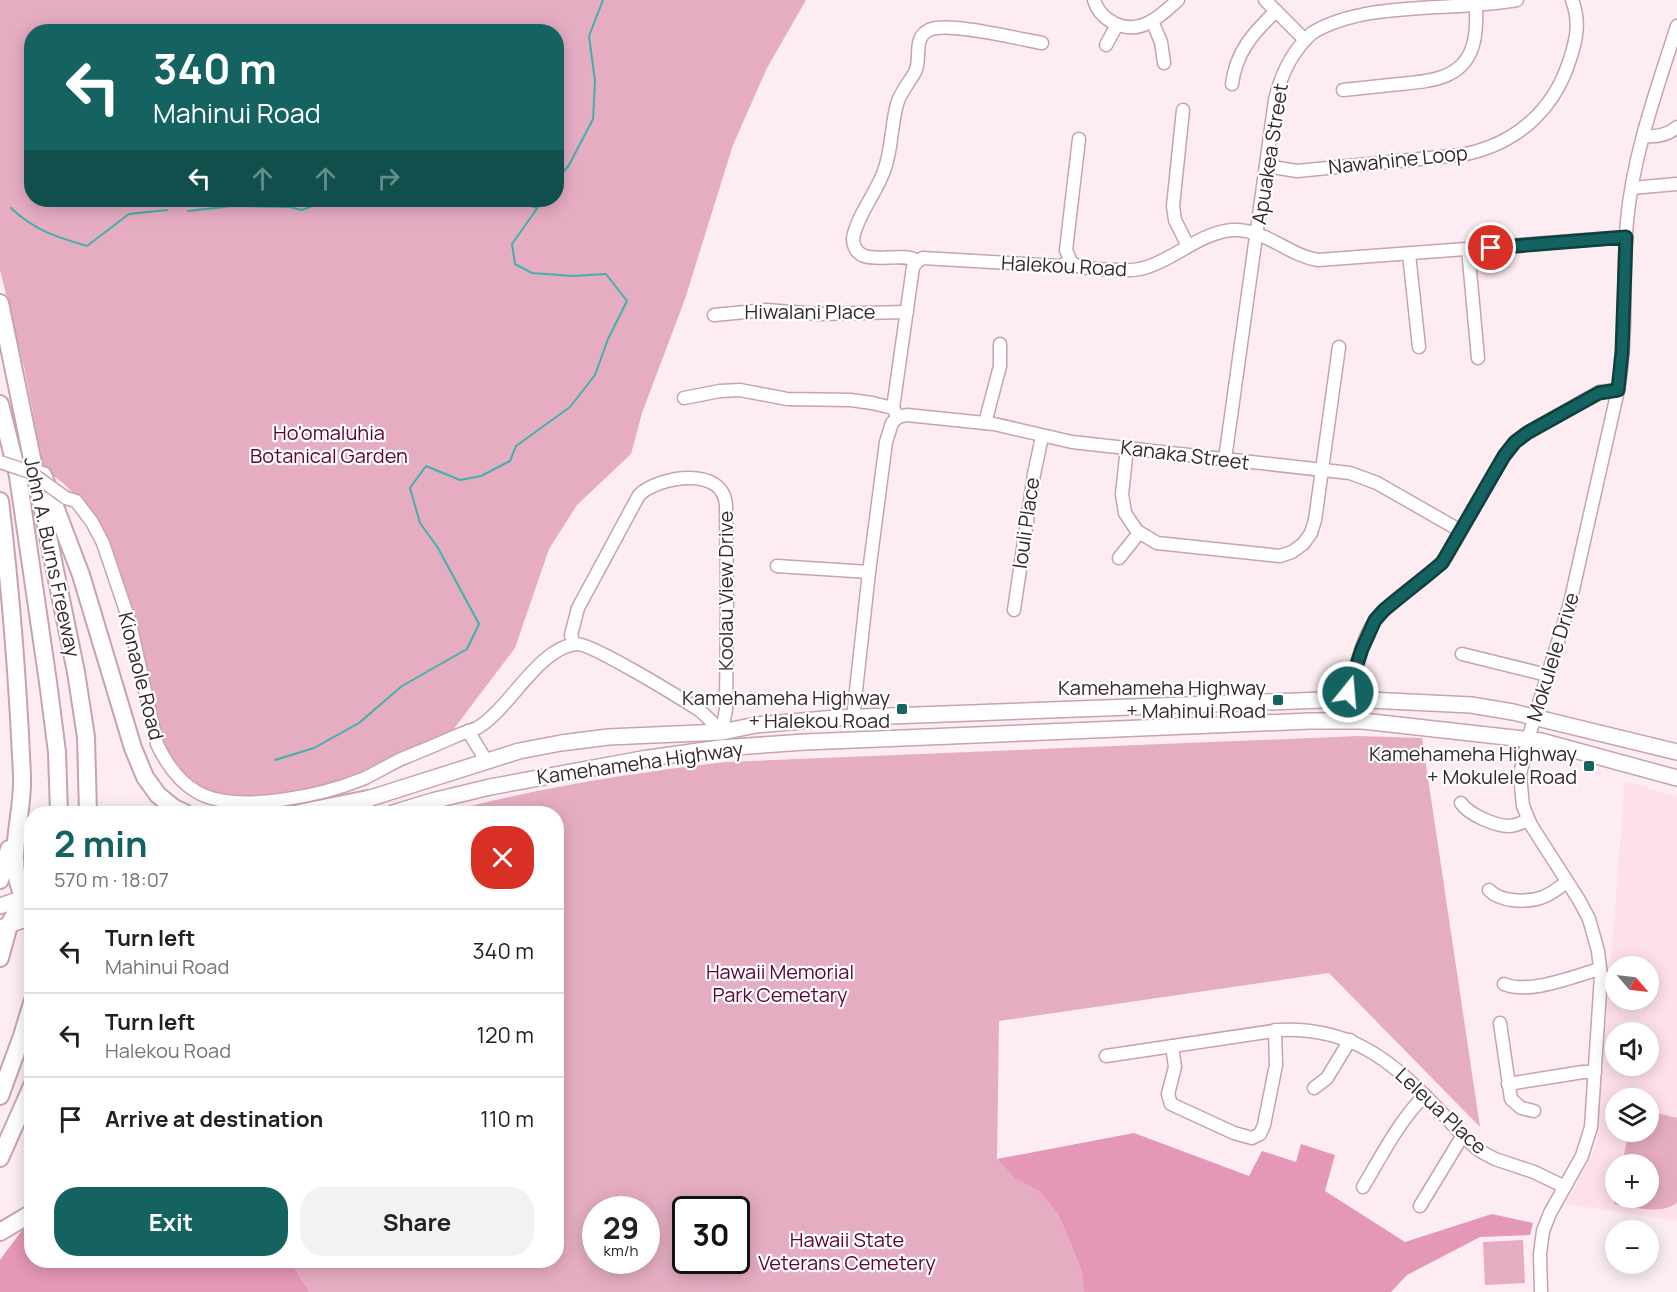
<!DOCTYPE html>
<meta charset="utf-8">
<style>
:root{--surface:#fff;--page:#f2f2f2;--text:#202124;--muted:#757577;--line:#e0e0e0;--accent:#146360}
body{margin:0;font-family:Manrope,sans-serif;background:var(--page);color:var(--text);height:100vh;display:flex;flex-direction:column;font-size:22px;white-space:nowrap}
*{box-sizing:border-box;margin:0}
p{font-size:20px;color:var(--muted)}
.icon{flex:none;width:33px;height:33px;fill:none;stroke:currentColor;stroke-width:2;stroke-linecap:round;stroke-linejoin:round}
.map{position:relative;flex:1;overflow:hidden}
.side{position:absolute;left:24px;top:806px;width:540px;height:462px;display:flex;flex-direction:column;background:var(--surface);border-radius:24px;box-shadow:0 3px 15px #0003}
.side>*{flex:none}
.guide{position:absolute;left:24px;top:24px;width:540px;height:183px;border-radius:24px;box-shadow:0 3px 15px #0003;background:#146360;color:#fff;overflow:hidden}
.needle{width:39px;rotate:118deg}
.tools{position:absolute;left:1605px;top:956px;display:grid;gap:12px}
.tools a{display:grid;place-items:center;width:54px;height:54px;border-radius:50%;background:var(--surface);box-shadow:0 3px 15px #0003;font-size:30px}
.speed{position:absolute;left:582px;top:1196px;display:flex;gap:12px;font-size:30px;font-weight:700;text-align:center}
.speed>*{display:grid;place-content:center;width:78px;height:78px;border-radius:50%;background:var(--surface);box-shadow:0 3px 15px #0003;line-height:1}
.speed small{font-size:15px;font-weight:400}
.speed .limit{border:3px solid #111;border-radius:9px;background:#fff;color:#111}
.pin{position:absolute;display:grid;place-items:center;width:51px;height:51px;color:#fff;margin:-26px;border:3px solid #fff;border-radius:50%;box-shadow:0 2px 6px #0007}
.me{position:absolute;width:66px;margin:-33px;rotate:17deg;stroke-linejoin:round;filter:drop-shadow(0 0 4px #0008)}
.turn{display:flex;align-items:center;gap:21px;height:126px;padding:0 30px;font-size:27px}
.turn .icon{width:78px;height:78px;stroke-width:2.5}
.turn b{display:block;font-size:42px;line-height:51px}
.lanes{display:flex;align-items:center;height:57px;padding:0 30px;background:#0003;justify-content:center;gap:30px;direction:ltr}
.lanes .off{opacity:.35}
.round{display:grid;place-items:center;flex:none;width:63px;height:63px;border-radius:24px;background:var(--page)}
.summary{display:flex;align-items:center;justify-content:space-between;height:102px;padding:0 30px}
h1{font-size:36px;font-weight:700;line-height:45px;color:var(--accent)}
.primary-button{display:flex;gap:12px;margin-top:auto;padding:12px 30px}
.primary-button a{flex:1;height:69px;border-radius:24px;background:var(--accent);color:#fff;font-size:24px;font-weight:700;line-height:69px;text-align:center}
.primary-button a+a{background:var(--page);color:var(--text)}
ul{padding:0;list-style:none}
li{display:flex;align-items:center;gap:18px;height:84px;padding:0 30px;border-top:2px solid var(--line)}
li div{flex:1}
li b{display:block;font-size:22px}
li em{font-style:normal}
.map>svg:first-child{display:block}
.built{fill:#fee0eb;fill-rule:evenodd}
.green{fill:#e5acc2;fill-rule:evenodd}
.forest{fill:#e497b6}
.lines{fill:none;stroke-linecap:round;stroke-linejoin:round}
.stream{stroke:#41b1ad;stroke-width:2}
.minor-casing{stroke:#c8a2b0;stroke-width:15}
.major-casing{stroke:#c8a2b0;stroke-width:18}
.highway-casing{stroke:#c8a2b0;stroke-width:20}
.minor{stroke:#fff;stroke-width:12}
.major{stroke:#fff;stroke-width:15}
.highway{stroke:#fff;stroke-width:16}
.minor-bridge-casing{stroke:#c8a2b0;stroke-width:15;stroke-linecap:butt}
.minor-bridge{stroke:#fff;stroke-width:12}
.route-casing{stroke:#0d403e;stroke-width:15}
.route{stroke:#146360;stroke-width:10}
.poi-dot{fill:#146360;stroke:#fff;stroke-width:2}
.labels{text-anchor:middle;stroke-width:4.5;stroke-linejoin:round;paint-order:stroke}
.street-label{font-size:20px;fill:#36272d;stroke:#fff}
.park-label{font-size:20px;fill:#5c0035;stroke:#fff}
.poi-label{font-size:20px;fill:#36272d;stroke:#fff;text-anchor:end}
</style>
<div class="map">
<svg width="1677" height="1292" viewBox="0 0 1677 1292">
<rect width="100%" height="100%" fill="#fdedf3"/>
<path class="built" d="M 1625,781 L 1677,797 L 1677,1221 L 1566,1204 L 1596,1148 ZM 1616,966 L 1648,966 L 1648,999 L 1616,999 ZM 1616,1032 L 1648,1032 L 1648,1065 L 1616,1065 ZM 1616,1098 L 1648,1098 L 1648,1131 L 1616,1131 ZM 1616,1164 L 1648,1164 L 1648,1197 L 1616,1197 Z"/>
<g class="green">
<path d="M 0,0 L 806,0 L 767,68 L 733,145 L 685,299 L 642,413 L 631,454 L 577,505 L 549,549 L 515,648 L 453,730 L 362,772 L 313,788 L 264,797 L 227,798 L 200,789 L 179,772 L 162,743 L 138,635 L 81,501 L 63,483 L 44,469 L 24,367 L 0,270 ZM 32,32 L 556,32 L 556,200 L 32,200 Z"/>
<path d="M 1359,736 L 1422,738 L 1480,1127 L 1329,973 L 999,1021 L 997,1159 L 1014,1178 L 1039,1191 L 1058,1214 L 1081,1269 L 1084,1292 L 310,1292 L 289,1260 L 556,1260 L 556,813 L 444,813 C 536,788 631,773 726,762 ZM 596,1209 L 646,1209 L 646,1260 L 596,1260 ZM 686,1209 L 736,1209 L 736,1260 L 686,1260 Z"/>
<path d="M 1649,1111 L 1677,1118 L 1677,1203 C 1660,1215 1633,1207 1614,1204 L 1616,1197 L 1648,1197 L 1648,1164 L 1622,1164 L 1629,1131 L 1648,1131 Z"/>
<polygon points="1523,1240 1525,1283 1485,1285 1483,1242"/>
</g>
<g class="forest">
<polygon points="1134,1133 1249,1176 1262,1151 1296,1162 1301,1144 1335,1155 1325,1191 1405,1242 1492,1214 1533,1223 1530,1235 1480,1237 1407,1275 1391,1292 1084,1292 1081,1269 1058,1214 1039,1191 1014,1178 997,1159"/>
<polygon points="31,1218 32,1260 289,1260 310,1292 0,1292 0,1260"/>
</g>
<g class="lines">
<g class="stream">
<polyline points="556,181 569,165 593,119 595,81 589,36 603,0"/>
<polyline points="519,200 536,208"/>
<path d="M 11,208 C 34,230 56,237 87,246 L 129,214 L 167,210"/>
<polyline points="188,211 233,206 289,207 302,210 328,200"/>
<polyline points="275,760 314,748 359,723 402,686 467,649 479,624 438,548 420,523 410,488 426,466 460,480 481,476 510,461 516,446 570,407 595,375 608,339 627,301 606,274 573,276 532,273 515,264 512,244 543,200"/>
</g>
<g class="minor-casing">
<g id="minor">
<path d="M 1094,0 C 1101,22 1127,34 1148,23 C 1159,18 1169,8 1178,0"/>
<polyline points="1265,0 1305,40"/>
<polyline points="1152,21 1161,42 1164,63"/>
<polyline points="1106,45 1117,25"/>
<path d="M 1232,84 C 1236,52 1253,33 1276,11"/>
<path d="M 1343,90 C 1362,88 1381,86 1400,84 C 1431,81 1466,79 1474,41 C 1477,29 1476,16 1476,4"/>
<polyline points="1183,110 1173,206 1175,220 1188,246"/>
<path d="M 1644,136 C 1655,137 1668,135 1677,127"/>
<path d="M 1266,166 L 1297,171 L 1461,155 C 1515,145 1554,111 1570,59 C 1577,38 1580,21 1572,0"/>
<polyline points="1632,188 1677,184"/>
<polyline points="1468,249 1478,358"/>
<polyline points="1409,254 1419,347"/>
<path d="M 918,261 C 897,249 854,272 853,238 C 857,216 876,193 884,171 C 892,150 891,126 897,104 C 901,91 909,83 915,72 C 922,59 912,38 929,30 C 947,21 1019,39 1042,43"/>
<polyline points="1071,262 1066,250 1079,139"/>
<polyline points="714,315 766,310 819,314 907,312"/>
<polyline points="684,398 720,391 740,390 787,399 851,400 872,403 893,408"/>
<path d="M 898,417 L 893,408 L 913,267 L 918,261 L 923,258 L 1059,266 L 1071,262 C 1079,269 1090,268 1101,269 C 1117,270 1133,272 1147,267 C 1176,258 1200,233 1232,230 C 1265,228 1287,255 1318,260 L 1626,237"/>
<polyline points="898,417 907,415 994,424 1072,442 1350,473 1377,483 1461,531"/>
<polyline points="985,423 1000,366 1000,344"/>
<polyline points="1127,448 1122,494 1125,513 1137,531 1157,543 1280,556 1292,552 1303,544 1311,533 1315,520 1339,347"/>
<path d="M 1225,459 L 1275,100 C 1281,74 1292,51 1312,33 C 1367,0 1450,12 1517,0"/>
<path d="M 66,498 L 76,501 L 92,522 L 103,543 L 130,623 L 157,744 C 166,763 178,781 197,792 C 237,815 324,795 365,778 C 377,772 389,765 401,759 C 419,752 438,744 456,736 C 462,733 470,731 477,728 C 509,710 538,648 576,644 C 590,642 682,699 699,710 C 707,716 714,725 722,732"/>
<polyline points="1119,558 1139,533"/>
<polyline points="777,566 869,572"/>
<polyline points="1014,610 1034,474 1042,437"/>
<path d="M 574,644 L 571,635 L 578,608 L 639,495 C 659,476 724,465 726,506 L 727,596 L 726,709 L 722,732"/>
<polyline points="1462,654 1547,675"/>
<path d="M 1348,699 C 1348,687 1354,675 1357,663 C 1362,647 1367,629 1379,616 C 1398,593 1428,580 1446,557 L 1504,456 L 1515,442 L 1527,433 L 1599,392 L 1618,390 C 1628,334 1622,277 1627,221 C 1633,154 1657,89 1677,26"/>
<polyline points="853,718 869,572 886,442 892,423 898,417"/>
<polyline points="468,731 487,762"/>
<path d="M 1461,803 C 1469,815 1496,826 1509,826 C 1516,826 1522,822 1528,820"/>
<path d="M 1489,890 C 1500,902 1527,903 1543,897 C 1552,894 1559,887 1567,882"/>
<path d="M 1504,984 C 1529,995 1574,976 1600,969"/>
<polyline points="1500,1023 1511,1099 1521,1108 1534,1111"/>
<polyline points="1172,1046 1175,1067 1168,1094 1171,1104 1234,1133 1252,1138 1260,1134 1264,1125 1276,1065 1275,1030"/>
<path d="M 1106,1056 L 1280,1030 C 1350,1027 1392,1060 1438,1109 C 1452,1123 1464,1139 1480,1151 L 1495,1159 L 1534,1172 L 1565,1187"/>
<polyline points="1508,1084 1583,1072 1595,1072"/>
<polyline points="1314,1088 1327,1078 1350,1040"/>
<path d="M 1363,1187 C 1382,1155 1399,1121 1425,1095"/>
<polyline points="1420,1206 1463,1135"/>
<polyline points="1541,1292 1540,1254 1543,1231 1550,1213 1582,1156 1591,1127 1601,976 1598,951 1589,919 1579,900 1531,825 1523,806 1520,775 1528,739 1570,603 1618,390"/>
</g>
</g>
<g class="major-casing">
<g id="major">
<polyline points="358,802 519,751 561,743 608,737 722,732 756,725 836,718 1348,699 1471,705 1513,712 1677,752"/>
<polyline points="393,813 432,801 490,787 642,759 720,748 805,742 1310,721 1363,721 1541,741 1677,778"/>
<polyline points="0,906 32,895"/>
<polyline points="3,927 32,917"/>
</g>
</g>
<g class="highway-casing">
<g id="highway">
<polyline points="0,303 76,672 86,737 88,813"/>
<polyline points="0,404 18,476 48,682 57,752 59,813"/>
<polyline points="43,475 81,575 133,748 145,777 158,795 174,808 185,813"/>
<path d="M 0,501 C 11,592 18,685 22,776 C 24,816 4,860 24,897 L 9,925 L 0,958"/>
<polyline points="299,813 368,799"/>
<polyline points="0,880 9,849"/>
<polyline points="0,1096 22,1036 32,1003"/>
<polyline points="0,1158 32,1086"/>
<polyline points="0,1232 32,1213"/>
</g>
</g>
<use href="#minor" class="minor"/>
<use href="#major" class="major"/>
<use href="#highway" class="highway"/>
<g class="minor-bridge-casing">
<polyline id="minor-bridge" points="0,462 30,472 66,498"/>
</g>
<use href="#minor-bridge" class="minor-bridge"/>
</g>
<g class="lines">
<g class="route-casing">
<polyline id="route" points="1348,692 1362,649 1375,620 1384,610 1442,563 1504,456 1515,442 1527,433 1599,393 1618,390 1622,352 1626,237 1491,248"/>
</g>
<use href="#route" class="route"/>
</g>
<g class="poi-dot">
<rect x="1272" y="694" width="12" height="12" rx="3"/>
<rect x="896" y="703" width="12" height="12" rx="3"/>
<rect x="1583" y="760" width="12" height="12" rx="3"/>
</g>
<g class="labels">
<g class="street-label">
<text transform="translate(1270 154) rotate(-81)" y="7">Apuakea Street</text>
<text transform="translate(1398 160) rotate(-6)" y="7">Nawahine Loop</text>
<text transform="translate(1064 266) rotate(3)" y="7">Halekou Road</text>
<text x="810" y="319">Hiwalani Place</text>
<text transform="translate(1185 455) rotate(7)" y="7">Kanaka Street</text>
<text transform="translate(1026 523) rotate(-82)" y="7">Iouli Place</text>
<text transform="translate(52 557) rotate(78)" y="7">John A. Burns Freeway</text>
<text transform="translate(726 591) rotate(-90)" y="7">Koolau View Drive</text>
<text transform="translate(1553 657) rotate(-73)" y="7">Mokulele Drive</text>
<text transform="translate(141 676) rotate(76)" y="7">Kionaole Road</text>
<text transform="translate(640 763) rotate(-8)" y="7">Kamehameha Highway</text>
<text transform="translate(1441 1111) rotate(43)" y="7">Leleua Place</text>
</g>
<g class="park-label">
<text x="329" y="440">Ho'omaluhia<tspan x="329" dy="23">Botanical Garden</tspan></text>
<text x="780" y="979">Hawaii Memorial<tspan x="780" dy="23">Park Cemetary</tspan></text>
<text x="847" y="1247">Hawaii State<tspan x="847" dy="23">Veterans Cemetery</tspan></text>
</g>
<g class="poi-label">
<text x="1266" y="695">Kamehameha Highway<tspan x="1266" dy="23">+ Mahinui Road</tspan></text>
<text x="890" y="705">Kamehameha Highway<tspan x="890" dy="23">+ Halekou Road</tspan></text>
<text x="1577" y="761">Kamehameha Highway<tspan x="1577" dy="23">+ Mokulele Road</tspan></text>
</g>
</g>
</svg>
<div class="tools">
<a><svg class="needle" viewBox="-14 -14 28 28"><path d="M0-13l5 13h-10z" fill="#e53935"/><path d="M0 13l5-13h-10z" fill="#757577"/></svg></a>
<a><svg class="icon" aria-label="sound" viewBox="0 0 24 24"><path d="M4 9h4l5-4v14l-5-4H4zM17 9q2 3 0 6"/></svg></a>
<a><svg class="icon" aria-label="layers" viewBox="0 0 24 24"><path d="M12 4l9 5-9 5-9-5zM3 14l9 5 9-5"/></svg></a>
<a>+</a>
<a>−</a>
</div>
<div class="speed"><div>29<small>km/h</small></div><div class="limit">30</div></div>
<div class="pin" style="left:1491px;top:248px;background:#d93025"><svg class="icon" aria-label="arrive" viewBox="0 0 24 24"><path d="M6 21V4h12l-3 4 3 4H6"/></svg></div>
<svg class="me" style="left:1348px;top:692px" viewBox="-20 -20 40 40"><circle r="17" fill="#146360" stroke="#fff" stroke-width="3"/><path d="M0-11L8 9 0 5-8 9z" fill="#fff"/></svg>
<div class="guide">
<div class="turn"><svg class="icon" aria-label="left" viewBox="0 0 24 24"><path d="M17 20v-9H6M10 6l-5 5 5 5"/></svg><div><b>340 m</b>Mahinui Road</div></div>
<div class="lanes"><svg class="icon" aria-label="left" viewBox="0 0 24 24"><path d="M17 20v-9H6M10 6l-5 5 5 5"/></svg><svg class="icon off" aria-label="ahead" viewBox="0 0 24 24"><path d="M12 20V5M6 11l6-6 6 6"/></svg><svg class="icon off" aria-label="ahead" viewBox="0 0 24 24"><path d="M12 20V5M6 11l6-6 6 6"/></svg><svg class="icon off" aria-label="right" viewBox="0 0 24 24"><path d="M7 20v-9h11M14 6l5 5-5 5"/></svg></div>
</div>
<section class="side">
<div class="summary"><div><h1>2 min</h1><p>570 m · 18:07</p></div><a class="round" style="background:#d93025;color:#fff"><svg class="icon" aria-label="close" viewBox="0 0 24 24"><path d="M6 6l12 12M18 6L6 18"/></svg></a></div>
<ul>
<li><svg class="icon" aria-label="left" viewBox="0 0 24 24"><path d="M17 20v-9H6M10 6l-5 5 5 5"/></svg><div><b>Turn left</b><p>Mahinui Road</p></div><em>340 m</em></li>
<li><svg class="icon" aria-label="left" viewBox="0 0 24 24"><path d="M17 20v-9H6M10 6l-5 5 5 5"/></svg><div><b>Turn left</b><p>Halekou Road</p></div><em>120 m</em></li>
<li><svg class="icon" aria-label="arrive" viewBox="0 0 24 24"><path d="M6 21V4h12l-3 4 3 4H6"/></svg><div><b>Arrive at destination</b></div><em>110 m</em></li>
</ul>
<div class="primary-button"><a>Exit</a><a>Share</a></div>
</section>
</div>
